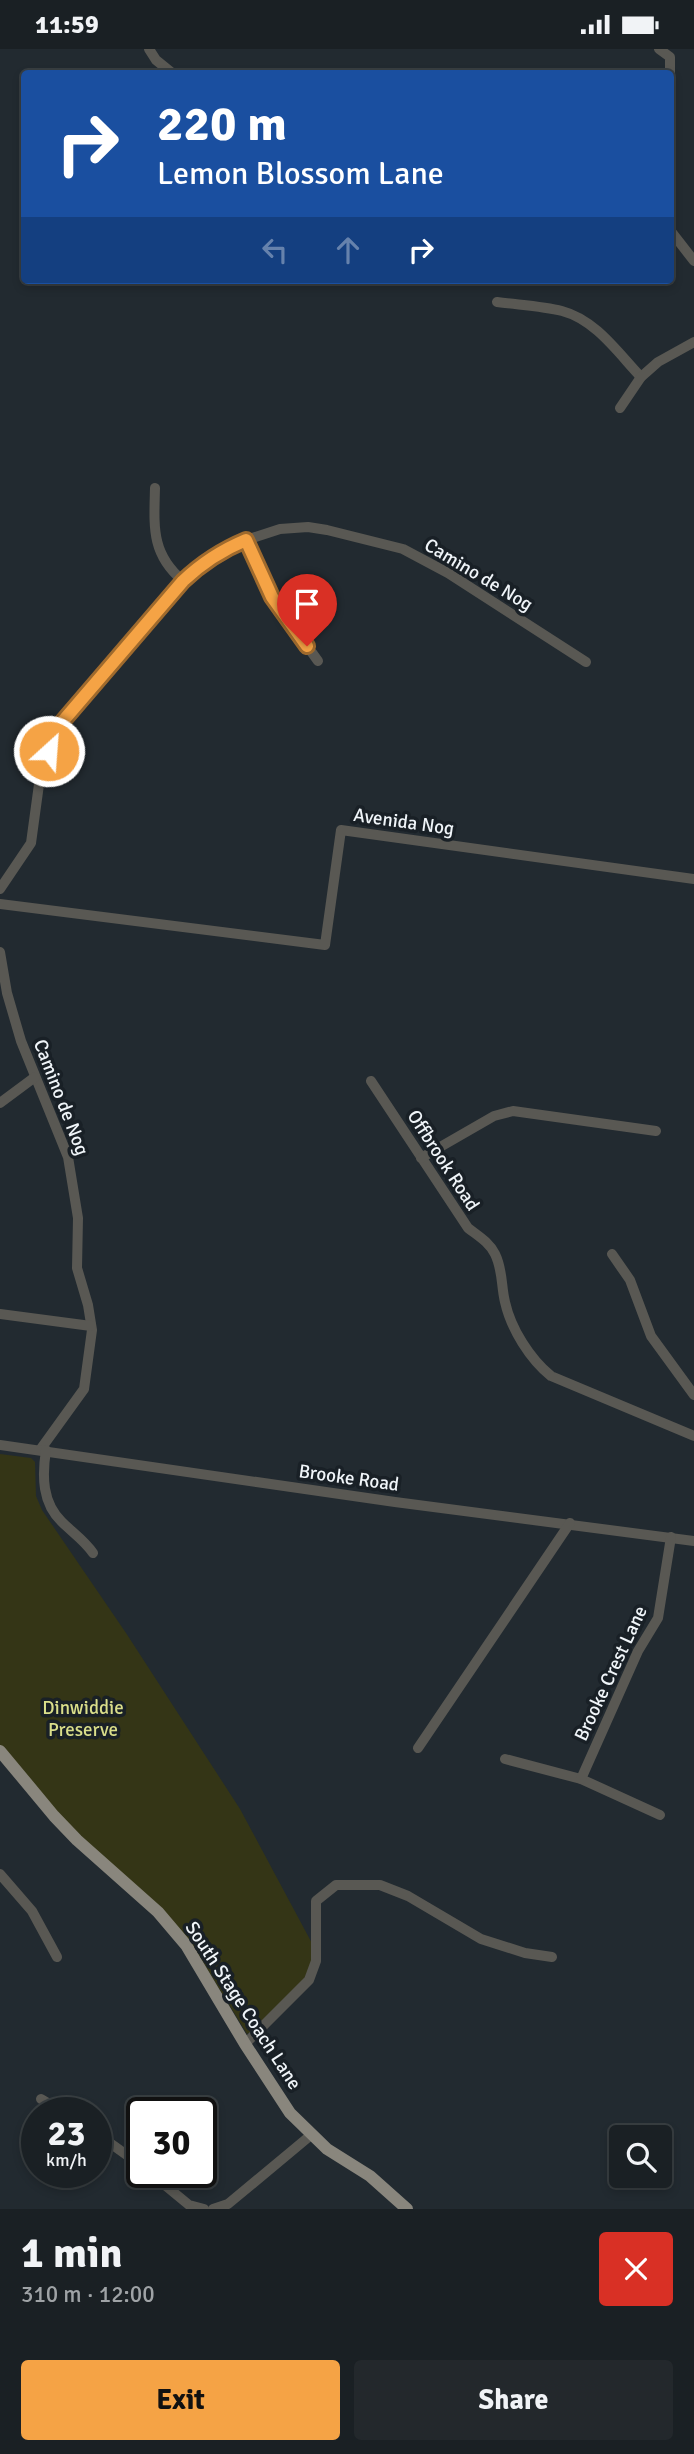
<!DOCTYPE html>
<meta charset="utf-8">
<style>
:root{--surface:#1a2024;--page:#23282c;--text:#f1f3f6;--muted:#9fa3a6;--line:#383e41;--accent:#f5a345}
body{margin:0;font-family:Signika,sans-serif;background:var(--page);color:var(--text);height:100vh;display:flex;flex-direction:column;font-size:26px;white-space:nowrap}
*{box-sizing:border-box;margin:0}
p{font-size:23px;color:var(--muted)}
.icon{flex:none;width:38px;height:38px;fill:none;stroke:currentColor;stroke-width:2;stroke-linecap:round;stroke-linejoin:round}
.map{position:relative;height:2160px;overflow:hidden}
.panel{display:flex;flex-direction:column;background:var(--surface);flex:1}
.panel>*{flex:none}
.guide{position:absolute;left:21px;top:21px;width:653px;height:214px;border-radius:7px;box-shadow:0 4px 10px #0003,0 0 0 2px var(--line);background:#1a4fa0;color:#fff;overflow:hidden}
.buttons{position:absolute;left:609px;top:2076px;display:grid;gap:14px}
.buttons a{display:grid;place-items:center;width:63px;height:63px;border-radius:7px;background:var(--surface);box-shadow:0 4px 10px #0003,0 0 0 2px var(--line);font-size:35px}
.speed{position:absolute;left:21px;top:2048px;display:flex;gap:14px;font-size:35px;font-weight:700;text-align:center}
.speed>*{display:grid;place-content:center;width:91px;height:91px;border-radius:50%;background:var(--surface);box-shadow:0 4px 10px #0003,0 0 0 2px var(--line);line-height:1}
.speed small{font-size:18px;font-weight:400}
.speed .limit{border:4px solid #111;border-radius:10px;background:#fff;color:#111}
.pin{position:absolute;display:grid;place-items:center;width:60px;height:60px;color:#fff;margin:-72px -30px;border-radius:50% 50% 50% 0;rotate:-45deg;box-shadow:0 0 7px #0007}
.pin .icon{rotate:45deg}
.me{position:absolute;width:77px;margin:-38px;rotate:26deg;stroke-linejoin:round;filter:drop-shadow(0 0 5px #0008)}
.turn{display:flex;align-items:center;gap:24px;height:147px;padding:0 21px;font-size:32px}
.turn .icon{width:91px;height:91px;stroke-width:2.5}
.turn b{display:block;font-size:49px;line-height:60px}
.lanes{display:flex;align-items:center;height:66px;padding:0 21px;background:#0003;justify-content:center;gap:35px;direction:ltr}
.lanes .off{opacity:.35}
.round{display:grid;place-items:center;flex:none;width:74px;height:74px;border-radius:7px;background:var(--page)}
.overview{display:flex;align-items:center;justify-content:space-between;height:119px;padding:0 21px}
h1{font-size:42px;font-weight:700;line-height:52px}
.cta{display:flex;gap:14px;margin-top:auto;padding:14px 21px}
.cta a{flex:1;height:80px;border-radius:7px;background:var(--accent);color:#111;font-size:28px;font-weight:700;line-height:80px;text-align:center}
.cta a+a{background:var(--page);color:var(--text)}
.status{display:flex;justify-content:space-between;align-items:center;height:49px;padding:0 35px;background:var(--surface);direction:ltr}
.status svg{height:19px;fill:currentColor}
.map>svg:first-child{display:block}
.green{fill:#343516}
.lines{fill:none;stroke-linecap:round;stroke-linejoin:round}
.minor{stroke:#595853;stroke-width:10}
.major{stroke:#89867d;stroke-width:12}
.route-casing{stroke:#9f6a2d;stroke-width:18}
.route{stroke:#f5a345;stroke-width:12}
.labels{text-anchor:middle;stroke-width:7;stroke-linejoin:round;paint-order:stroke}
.street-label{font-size:19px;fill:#f0f5f9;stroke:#192026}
.park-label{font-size:19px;fill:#dade8a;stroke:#192026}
</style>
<div class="status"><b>11:59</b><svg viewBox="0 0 49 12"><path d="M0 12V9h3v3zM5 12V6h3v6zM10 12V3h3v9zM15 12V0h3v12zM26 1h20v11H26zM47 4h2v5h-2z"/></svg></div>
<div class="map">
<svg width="694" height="2160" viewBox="0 0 694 2160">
<rect width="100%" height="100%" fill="#222a30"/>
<polygon class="green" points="0,1405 31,1409 35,1413 36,1447 42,1461 126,1584 240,1760 314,1898 310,1922 276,1965 247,1985 193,1897 57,1763 0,1699"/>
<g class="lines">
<g class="minor">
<polyline points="149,0 156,11 172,24"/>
<polyline points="659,0 670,8 670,24"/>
<polyline points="670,181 694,212"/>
<path d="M 497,253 C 519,256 542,257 562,262 C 596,271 618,304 641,328"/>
<polyline points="620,359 641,328 658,313 694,293"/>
<path d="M 155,439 C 154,478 151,505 183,532"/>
<polyline points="246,491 272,548 318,612"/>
<polyline points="0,840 31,794 40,728 57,679 183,532 204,512 246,491 280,480 308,478 327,481 403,500 448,524 586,613"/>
<polyline points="0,855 325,896 341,781 694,830"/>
<polyline points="0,903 7,944 21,992 68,1108 78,1169 77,1219 88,1256 92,1281 84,1340 40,1401"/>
<path d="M 371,1032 L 468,1179 C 478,1187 489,1193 495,1205 C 503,1221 501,1237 505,1253 C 511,1280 530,1310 551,1327 L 694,1387"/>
<polyline points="0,1054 35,1028"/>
<polyline points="421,1109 494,1067 513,1062 656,1082"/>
<polyline points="612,1205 630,1231 651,1287 694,1346"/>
<polyline points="0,1265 91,1277"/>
<polyline points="0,1396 395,1453 694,1492"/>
<path d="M 46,1401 C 42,1427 42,1454 62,1473 C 72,1483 85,1492 93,1504"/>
<polyline points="418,1699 570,1474"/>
<polyline points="505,1710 581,1730 660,1766"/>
<polyline points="581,1730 638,1602 658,1569 671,1488"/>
<polyline points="0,1825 32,1862 57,1908"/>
<polyline points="245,1995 309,1931 316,1912 316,1852 336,1836 380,1836 408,1847 481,1890 525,1904 552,1908"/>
<polyline points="41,2050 63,2063"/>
<polyline points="96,2084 142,2117"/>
<polyline points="149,2123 189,2156 204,2160"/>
<polyline points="213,2160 228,2155 311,2086"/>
</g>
<polyline class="major" points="0,1702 54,1767 77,1791 158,1863 186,1896 245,1995 290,2064 327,2100 370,2127 407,2160"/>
</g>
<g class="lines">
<g class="route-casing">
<path id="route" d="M 49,702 L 57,679 L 183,532 C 203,513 222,501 246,491 L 272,548 L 307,597"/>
</g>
<use href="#route" class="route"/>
</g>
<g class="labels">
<g class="street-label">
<text transform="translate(479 525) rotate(31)" y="7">Camino de Nog</text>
<text transform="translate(404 772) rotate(8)" y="7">Avenida Nog</text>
<text transform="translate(62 1048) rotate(69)" y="7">Camino de Nog</text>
<text transform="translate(444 1111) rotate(57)" y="7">Offbrook Road</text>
<text transform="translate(349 1428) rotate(8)" y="7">Brooke Road</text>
<text transform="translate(610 1624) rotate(-65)" y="7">Brooke Crest Lane</text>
<text transform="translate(244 1956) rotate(57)" y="7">South Stage Coach Lane</text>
</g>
<g class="park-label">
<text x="83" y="1665">Dinwiddie<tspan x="83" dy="22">Preserve</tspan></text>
</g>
</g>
</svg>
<div class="buttons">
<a><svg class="icon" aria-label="search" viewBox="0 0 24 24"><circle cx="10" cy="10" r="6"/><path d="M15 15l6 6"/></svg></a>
</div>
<div class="speed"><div>23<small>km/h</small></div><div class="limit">30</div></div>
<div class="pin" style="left:307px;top:597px;background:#d93025"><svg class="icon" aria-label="arrive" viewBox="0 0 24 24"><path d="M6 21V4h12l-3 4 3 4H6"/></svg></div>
<svg class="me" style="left:49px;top:702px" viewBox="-20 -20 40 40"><circle r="17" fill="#f5a345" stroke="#fff" stroke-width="3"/><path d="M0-11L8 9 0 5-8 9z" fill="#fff"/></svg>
<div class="guide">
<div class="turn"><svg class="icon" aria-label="right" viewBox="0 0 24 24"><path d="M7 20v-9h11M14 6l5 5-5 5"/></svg><div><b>220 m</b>Lemon Blossom Lane</div></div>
<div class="lanes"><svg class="icon off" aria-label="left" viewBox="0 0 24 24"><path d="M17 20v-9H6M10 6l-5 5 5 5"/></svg><svg class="icon off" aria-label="ahead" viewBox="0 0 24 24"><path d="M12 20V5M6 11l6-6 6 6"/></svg><svg class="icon" aria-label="right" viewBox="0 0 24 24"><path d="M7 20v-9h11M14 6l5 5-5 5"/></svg></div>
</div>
</div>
<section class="panel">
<div class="overview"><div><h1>1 min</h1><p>310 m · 12:00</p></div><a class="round" style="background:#d93025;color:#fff"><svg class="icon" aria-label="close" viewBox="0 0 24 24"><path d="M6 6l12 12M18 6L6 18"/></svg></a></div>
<div class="cta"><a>Exit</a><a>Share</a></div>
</section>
